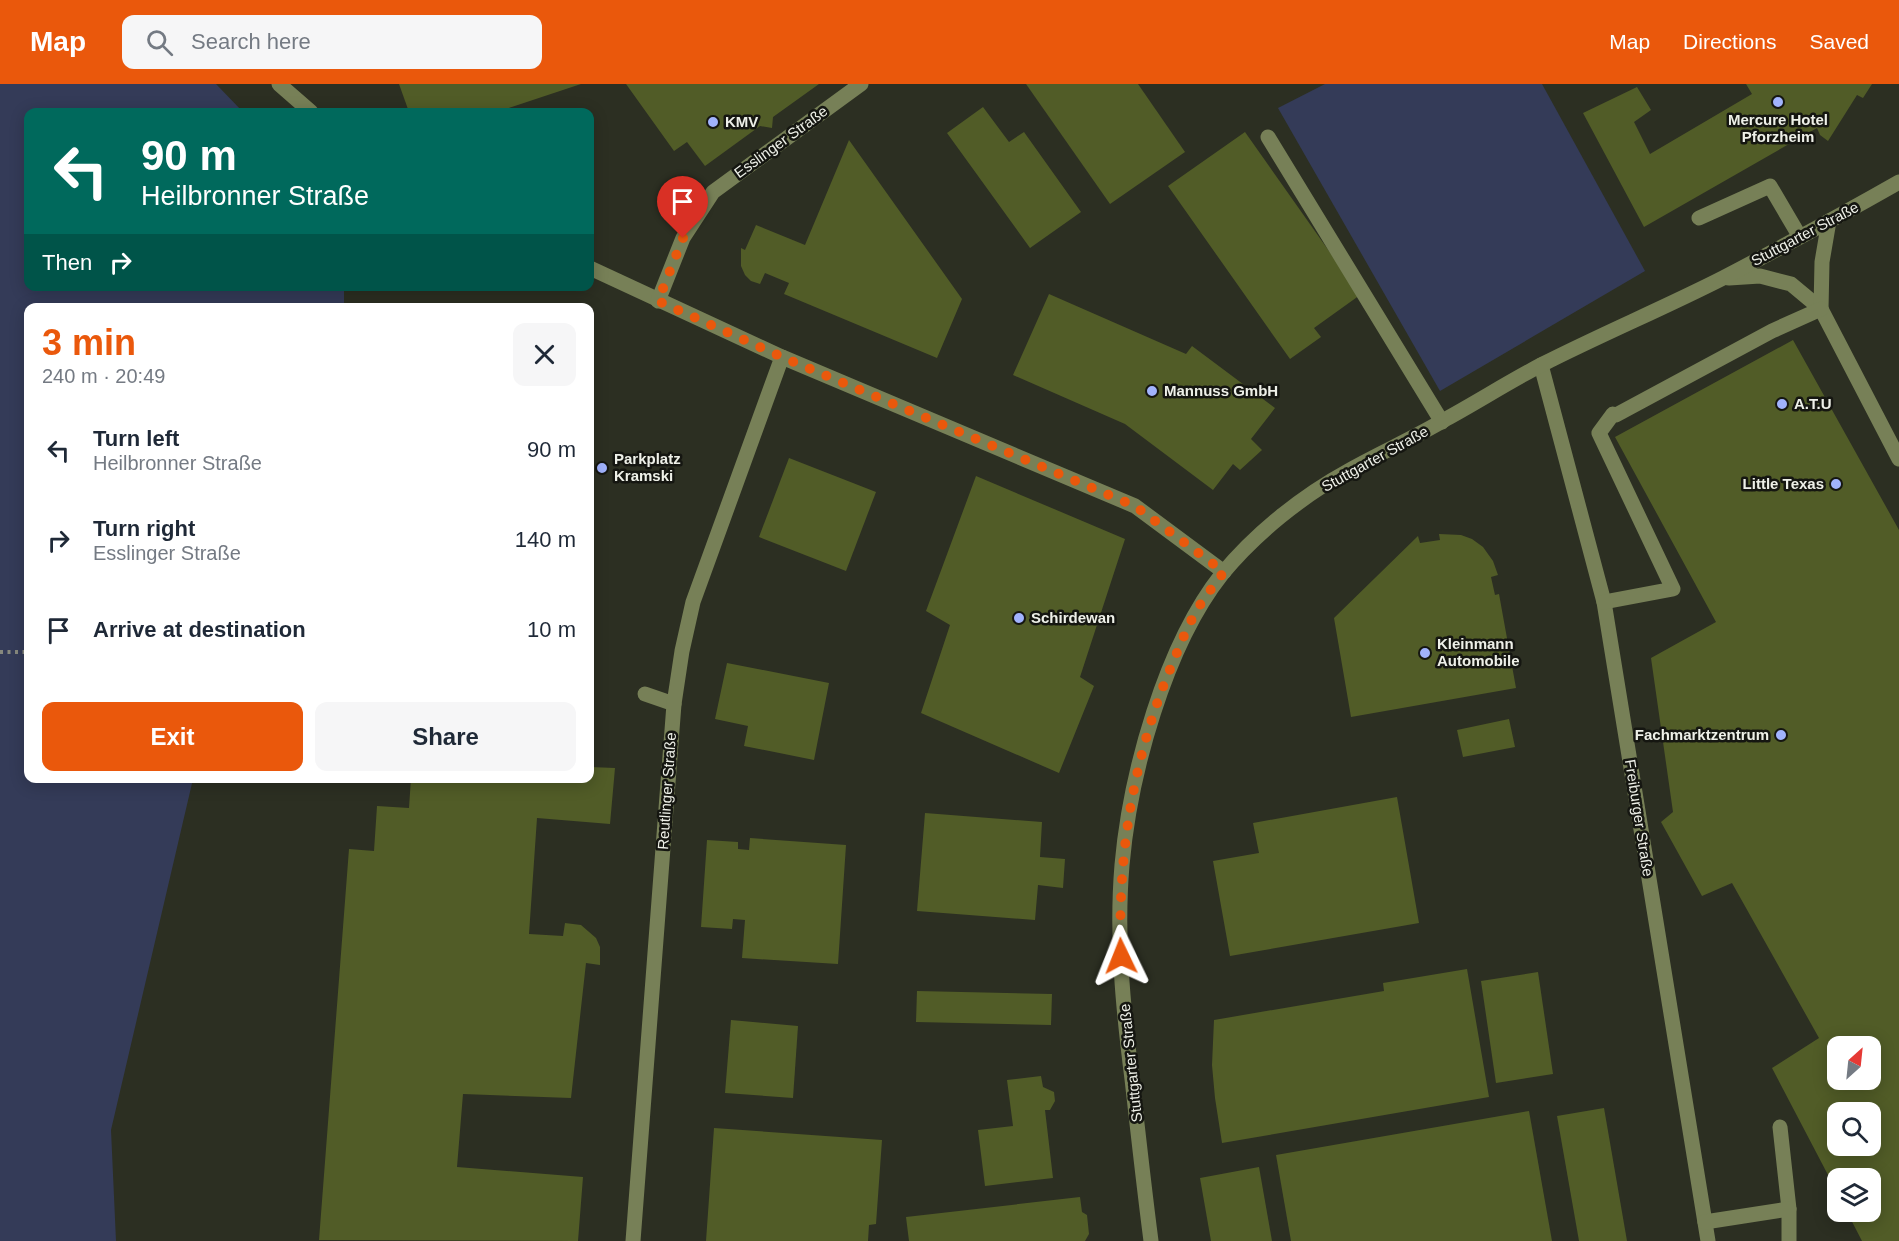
<!DOCTYPE html>
<meta charset="utf-8">
<style>
:root{--surface:#fff;--page:#f6f6f7;--text:#1f2937;--muted:#747a83;--accent:#ea580c}
body{margin:0;font-family:Arial,sans-serif;background:var(--page);color:var(--text);height:100vh;display:flex;flex-direction:column;font-size:22px;white-space:nowrap}
*{box-sizing:border-box;margin:0}
p{font-size:20px;color:var(--muted)}
.icon{flex:none;width:33px;height:33px;fill:none;stroke:currentColor;stroke-width:2;stroke-linecap:round;stroke-linejoin:round}
.map{position:relative;flex:1;overflow:hidden}
.panel{position:absolute;left:24px;top:219px;width:570px;height:480px;display:flex;flex-direction:column;background:var(--surface);border-radius:12px;box-shadow:0 3px 15px #0003}
.panel>*{flex:none}
.hud{position:absolute;left:24px;top:24px;width:570px;height:183px;border-radius:12px;box-shadow:0 3px 15px #0003;background:#00695c;color:#fff;overflow:hidden}
.needle{width:39px;rotate:27deg}
.buttons{position:absolute;left:1827px;top:952px;display:grid;gap:12px}
.buttons a{display:grid;place-items:center;width:54px;height:54px;border-radius:12px;background:var(--surface);box-shadow:0 3px 15px #0003;font-size:30px}
.pin{position:absolute;display:grid;place-items:center;width:51px;height:51px;color:#fff;margin:-62px -26px;border-radius:50% 50% 50% 0;rotate:-45deg;box-shadow:0 0 6px #0007}
.pin .icon{rotate:45deg}
.me{position:absolute;width:66px;margin:-33px;rotate:358deg;stroke-linejoin:round;filter:drop-shadow(0 0 4px #0008)}
.turn{display:flex;align-items:center;gap:21px;height:126px;padding:0 18px;font-size:27px}
.turn .icon{width:78px;height:78px;stroke-width:2.5}
.turn b{display:block;font-size:42px;line-height:51px}
.then{display:flex;align-items:center;height:57px;padding:0 18px;background:#0003;gap:12px;font-size:22px}
.round{display:grid;place-items:center;flex:none;width:63px;height:63px;border-radius:12px;background:var(--page)}
.overview{display:flex;align-items:center;justify-content:space-between;height:102px;padding:0 18px}
h1{font-size:36px;font-weight:800;line-height:45px;color:var(--accent)}
.cta{display:flex;gap:12px;margin-top:auto;padding:12px 18px}
.cta a{flex:1;height:69px;border-radius:12px;background:var(--accent);color:#fff;font-size:24px;font-weight:800;line-height:69px;text-align:center}
.cta a+a{background:var(--page);color:var(--text)}
ul{padding:0;list-style:none}
li{display:flex;align-items:center;gap:18px;height:90px;padding:0 18px}
li div{flex:1}
li b{display:block;font-size:22px}
li em{font-style:normal}
header{display:flex;align-items:center;gap:36px;box-sizing:border-box;height:84px;padding:0 30px;background:var(--accent);color:#fff}
header strong{font-size:28px}
nav{display:flex;gap:33px;margin-inline-start:auto;font-size:21px}
.search{width:420px;height:54px;background:var(--page);display:flex;align-items:center;gap:15px;box-sizing:border-box;padding:0 21px;border-radius:12px;color:var(--muted);font-size:22px}
.map>svg:first-child{display:block}
.green{fill:#343b58}
.building{fill:#515c27;fill-rule:evenodd}
.lines{fill:none;stroke-linecap:round;stroke-linejoin:round}
.path{stroke:#87897e;stroke-width:4;stroke-dasharray:3 4.5;stroke-linecap:butt}
.minor{stroke:#778057;stroke-width:15}
.route{stroke:#ea580c;stroke-width:10;stroke-dasharray:0 18}
.poi-dot{fill:#a1b3fd;stroke:#151611;stroke-width:2}
.labels{text-anchor:middle;stroke-width:5;stroke-linejoin:round;paint-order:stroke}
.poi-label{font-size:15px;font-weight:bold;fill:#eef0e8;stroke:#151611;text-anchor:start}
.street-label{font-size:15px;fill:#eef0e8;stroke:#151611}
</style>
<header>
<strong>Map</strong>
<div class="search"><svg class="icon" aria-label="search" viewBox="0 0 24 24"><circle cx="10" cy="10" r="6"/><path d="M15 15l6 6"/></svg>Search here</div>
<nav><a>Map</a><a>Directions</a><a>Saved</a></nav>
</header>
<div class="map">
<svg width="1899" height="1157" viewBox="0 0 1899 1157">
<rect width="100%" height="100%" fill="#2c2f22"/>
<g class="green">
<polygon points="0,0 216,0 243,28 28,28 28,202 344,203 344,223 28,224 28,694 193,695 111,1046 116,1157 0,1157"/>
<polygon points="1325,0 1542,0 1645,187 1440,307 1278,24"/>
</g>
<g class="building">
<polygon points="399,0 581,0 497,28 409,28"/>
<polygon points="626,0 819,0 773,33 772,44 760,42 705,82 687,58 674,67"/>
<polygon points="1026,0 1138,0 1185,68 1110,120"/>
<polygon points="1746,0 1872,0 1863,14 1857,11 1828,57 1820,51 1817,44 1644,143 1583,29 1637,3 1651,26 1634,38 1650,70 1752,10"/>
<polygon points="983,23 1009,58 1024,48 1081,128 1030,164 947,49"/>
<polygon points="1245,48 1360,211 1314,244 1321,253 1290,275 1168,102"/>
<polygon points="849,56 962,215 937,274 784,210 789,199 765,189 760,200 751,197 745,191 741,182 741,164 745,166 756,141 805,161"/>
<polygon points="1049,210 1186,270 1192,262 1275,324 1251,355 1262,366 1240,386 1233,380 1213,406 1125,340 1013,291"/>
<path d="M 1793,256 L 1899,446 L 1899,1157 L 1862,1157 L 1847,1128 L 1870,1128 L 1870,1095 L 1838,1095 L 1838,1110 L 1772,984 L 1819,954 L 1732,799 L 1702,812 L 1661,738 L 1673,728 L 1651,574 L 1716,538 L 1615,353 ZM 1838,963 L 1870,963 L 1870,996 L 1838,996 ZM 1838,1029 L 1870,1029 L 1870,1062 L 1838,1062 Z"/>
<polygon points="789,374 876,408 846,487 759,453"/>
<polygon points="976,392 1125,455 1080,593 1094,602 1059,689 921,629 950,541 926,527"/>
<polygon points="1439,450 1461,451 1472,455 1483,463 1493,477 1498,491 1491,493 1495,511 1499,510 1516,604 1351,633 1334,534 1418,452 1420,459 1440,456"/>
<polygon points="727,579 829,599 814,676 744,662 748,642 715,635"/>
<polygon points="1509,635 1515,663 1463,673 1457,646"/>
<polygon points="590,683 615,684 610,740 537,734 529,850 563,852 565,839 581,841 596,854 600,863 600,881 586,879 571,1014 463,1010 457,1083 583,1093 578,1157 319,1156 349,765 374,767 377,722 409,724 411,694 590,694"/>
<polygon points="1397,713 1419,839 1230,872 1213,777 1259,769 1253,739"/>
<polygon points="925,729 1042,738 1040,773 1065,775 1063,804 1038,801 1035,836 917,827"/>
<polygon points="750,754 846,761 838,880 742,874 745,836 733,835 732,845 701,843 707,756 738,758 738,765 749,766"/>
<polygon points="1467,885 1489,1013 1222,1059 1215,1014 1212,981 1214,936 1384,907 1383,899"/>
<polygon points="1538,888 1553,990 1496,999 1481,897"/>
<polygon points="917,907 1052,910 1051,941 916,938"/>
<polygon points="731,936 798,942 793,1014 725,1009"/>
<polygon points="1041,992 1043,1003 1054,1008 1055,1017 1050,1026 1045,1026 1053,1094 985,1102 978,1046 1013,1042 1007,996"/>
<polygon points="1604,1024 1627,1157 1579,1157 1557,1032"/>
<polygon points="1529,1027 1552,1157 1291,1157 1276,1071"/>
<polygon points="714,1044 882,1056 876,1140 869,1141 868,1157 706,1157"/>
<polygon points="1259,1083 1272,1157 1211,1157 1200,1094"/>
<polygon points="1080,1113 1082,1128 1087,1131 1089,1150 1085,1157 909,1157 906,1133"/>
</g>
<g class="lines">
<polyline class="path" points="0,568 28,568"/>
<g class="minor">
<polyline points="279,0 311,28"/>
<polyline points="1268,53 1442,338"/>
<polyline points="1699,134 1770,102 1800,153"/>
<polyline points="590,184 782,273 1135,422 1224,488"/>
<polyline points="1729,194 1760,192 1791,200 1821,225 1899,375"/>
<polyline points="658,217 683,154 713,108 861,0"/>
<polyline points="1821,225 1822,178 1829,137"/>
<polyline points="1541,281 1604,518 1708,1157"/>
<polyline points="1604,518 1673,505 1599,349 1613,330 1616,331 1772,247 1821,225"/>
<polyline points="645,610 674,620"/>
<polyline points="1780,1043 1789,1125"/>
<polyline points="1705,1138 1789,1125 1789,1157"/>
<polyline points="633,1157 674,620 682,567 693,518 782,273"/>
<path d="M 1151,1157 C 1144,1103 1138,1049 1132,995 C 1123,924 1116,852 1122,781 C 1130,690 1165,562 1222,490 C 1256,449 1302,412 1348,387 C 1380,369 1414,354 1446,335 C 1479,317 1510,297 1543,280 C 1602,250 1664,224 1723,194 C 1782,163 1841,131 1899,98"/>
</g>
</g>
<g class="lines">
<path class="route" d="M 683,154 L 658,217 L 782,273 L 1135,422 L 1224,488 C 1216,498 1209,508 1202,518 C 1190,536 1182,556 1174,576 C 1134,668 1117,771 1121,872"/>
</g>
<g class="poi-dot">
<circle cx="1778" cy="18" r="6"/>
<circle cx="713" cy="38" r="6"/>
<circle cx="1152" cy="307" r="6"/>
<circle cx="1782" cy="320" r="6"/>
<circle cx="602" cy="384" r="6"/>
<circle cx="1836" cy="400" r="6"/>
<circle cx="1019" cy="534" r="6"/>
<circle cx="1425" cy="569" r="6"/>
<circle cx="1781" cy="651" r="6"/>
</g>
<g class="labels">
<g class="poi-label">
<text x="1778" y="41" text-anchor="middle">Mercure Hotel<tspan x="1778" dy="17">Pforzheim</tspan></text>
<text x="725" y="43">KMV</text>
<text x="1164" y="312">Mannuss GmbH</text>
<text x="1794" y="325">A.T.U</text>
<text x="614" y="380">Parkplatz<tspan x="614" dy="17">Kramski</tspan></text>
<text x="1824" y="405" text-anchor="end">Little Texas</text>
<text x="1031" y="539">Schirdewan</text>
<text x="1437" y="565">Kleinmann<tspan x="1437" dy="17">Automobile</tspan></text>
<text x="1769" y="656" text-anchor="end">Fachmarktzentrum</text>
</g>
<g class="street-label">
<text transform="translate(781 58) rotate(-36)" y="5">Esslinger Straße</text>
<text transform="translate(1805 150) rotate(-28)" y="5">Stuttgarter Straße</text>
<text transform="translate(1375 375) rotate(-29)" y="5">Stuttgarter Straße</text>
<text transform="translate(667 707) rotate(-86)" y="5">Reutlinger Straße</text>
<text transform="translate(1639 734) rotate(81)" y="5">Freiburger Straße</text>
<text transform="translate(1131 979) rotate(-96)" y="5">Stuttgarter Straße</text>
</g>
</g>
</svg>
<div class="buttons">
<a><svg class="needle" viewBox="-14 -14 28 28"><path d="M0-13l5 13h-10z" fill="#e53935"/><path d="M0 13l5-13h-10z" fill="#747a83"/></svg></a>
<a><svg class="icon" aria-label="search" viewBox="0 0 24 24"><circle cx="10" cy="10" r="6"/><path d="M15 15l6 6"/></svg></a>
<a><svg class="icon" aria-label="layers" viewBox="0 0 24 24"><path d="M12 4l9 5-9 5-9-5zM3 14l9 5 9-5"/></svg></a>
</div>
<div class="pin" style="left:683px;top:154px;background:#d93025"><svg class="icon" aria-label="arrive" viewBox="0 0 24 24"><path d="M6 21V4h12l-3 4 3 4H6"/></svg></div>
<svg class="me" style="left:1121px;top:872px" viewBox="-20 -20 40 40"><path d="M0-17L14 15 0 8-14 15z" fill="#ea580c" stroke="#fff" stroke-width="4"/></svg>
<div class="hud">
<div class="turn"><svg class="icon" aria-label="left" viewBox="0 0 24 24"><path d="M17 20v-9H6M10 6l-5 5 5 5"/></svg><div><b>90 m</b>Heilbronner Straße</div></div>
<div class="then">Then<svg class="icon" aria-label="right" viewBox="0 0 24 24"><path d="M7 20v-9h11M14 6l5 5-5 5"/></svg></div>
</div>
<section class="panel">
<div class="overview"><div><h1>3 min</h1><p>240 m · 20:49</p></div><a class="round"><svg class="icon" aria-label="close" viewBox="0 0 24 24"><path d="M6 6l12 12M18 6L6 18"/></svg></a></div>
<ul>
<li><svg class="icon" aria-label="left" viewBox="0 0 24 24"><path d="M17 20v-9H6M10 6l-5 5 5 5"/></svg><div><b>Turn left</b><p>Heilbronner Straße</p></div><em>90 m</em></li>
<li><svg class="icon" aria-label="right" viewBox="0 0 24 24"><path d="M7 20v-9h11M14 6l5 5-5 5"/></svg><div><b>Turn right</b><p>Esslinger Straße</p></div><em>140 m</em></li>
<li><svg class="icon" aria-label="arrive" viewBox="0 0 24 24"><path d="M6 21V4h12l-3 4 3 4H6"/></svg><div><b>Arrive at destination</b></div><em>10 m</em></li>
</ul>
<div class="cta"><a>Exit</a><a>Share</a></div>
</section>
</div>
